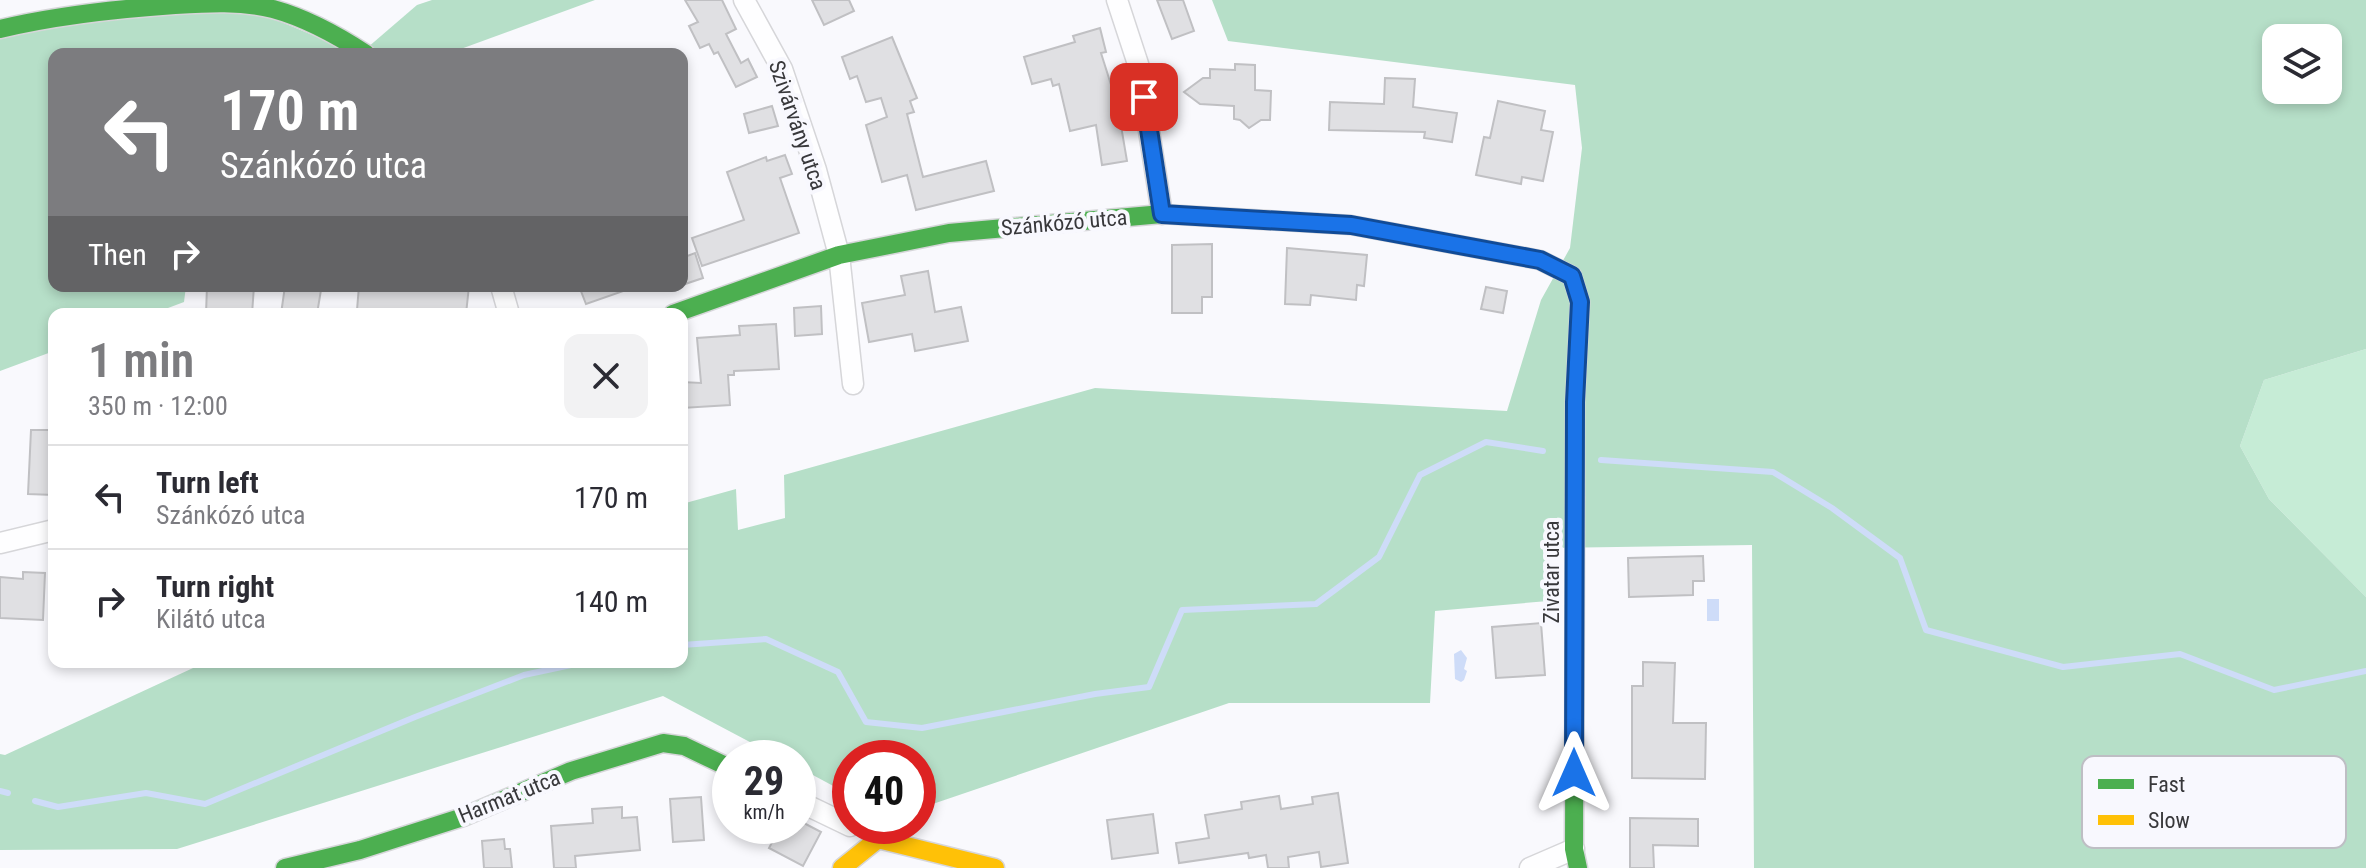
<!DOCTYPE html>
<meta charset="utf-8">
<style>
:root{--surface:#fff;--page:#f2f2f3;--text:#2b2b33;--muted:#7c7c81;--line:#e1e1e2;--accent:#7c7c7f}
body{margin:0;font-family:"Roboto Condensed",sans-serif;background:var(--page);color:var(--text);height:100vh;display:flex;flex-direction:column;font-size:30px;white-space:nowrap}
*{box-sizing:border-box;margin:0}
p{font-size:26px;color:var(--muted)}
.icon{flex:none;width:44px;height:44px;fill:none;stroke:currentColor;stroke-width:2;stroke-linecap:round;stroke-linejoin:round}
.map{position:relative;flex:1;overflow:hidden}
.details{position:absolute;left:48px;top:308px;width:640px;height:360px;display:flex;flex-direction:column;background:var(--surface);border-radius:16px;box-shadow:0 4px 12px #0003}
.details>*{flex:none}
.hud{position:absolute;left:48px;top:48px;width:640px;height:244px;border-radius:16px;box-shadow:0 4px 12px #0003;background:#7c7c7f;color:#fff;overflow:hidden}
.tools{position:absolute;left:2262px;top:24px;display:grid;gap:16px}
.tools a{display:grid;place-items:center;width:80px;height:80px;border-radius:16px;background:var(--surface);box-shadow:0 4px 12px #0003;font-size:40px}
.speed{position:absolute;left:712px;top:740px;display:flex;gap:16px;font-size:40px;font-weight:700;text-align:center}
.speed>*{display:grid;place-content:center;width:104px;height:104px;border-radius:50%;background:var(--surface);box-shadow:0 4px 12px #0003;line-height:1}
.speed small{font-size:20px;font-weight:400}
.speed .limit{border:12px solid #d22;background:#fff;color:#111}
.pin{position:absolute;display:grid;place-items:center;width:68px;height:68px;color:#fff;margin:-34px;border-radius:16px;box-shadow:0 4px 12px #0006}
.me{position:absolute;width:88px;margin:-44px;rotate:0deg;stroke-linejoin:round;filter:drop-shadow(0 0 6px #0008)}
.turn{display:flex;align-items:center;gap:28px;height:168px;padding:0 40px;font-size:36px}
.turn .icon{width:104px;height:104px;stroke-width:2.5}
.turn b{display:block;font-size:56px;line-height:68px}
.then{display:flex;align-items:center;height:76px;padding:0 40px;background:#0003;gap:16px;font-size:30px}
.round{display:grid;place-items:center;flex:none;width:84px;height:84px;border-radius:16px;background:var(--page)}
.head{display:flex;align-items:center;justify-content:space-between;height:136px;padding:0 40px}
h1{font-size:48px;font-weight:600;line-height:60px;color:var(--accent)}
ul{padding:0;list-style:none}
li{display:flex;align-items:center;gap:24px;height:104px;padding:0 40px;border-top:2px solid var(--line)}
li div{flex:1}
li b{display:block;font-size:30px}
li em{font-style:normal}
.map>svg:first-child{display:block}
.green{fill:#c6ecd6}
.forest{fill:#b6dfc8;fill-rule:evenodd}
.water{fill:#cedcf8}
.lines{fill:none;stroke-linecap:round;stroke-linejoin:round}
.stream{stroke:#cedcf8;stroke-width:6}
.building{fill:#e0e0e3;stroke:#c0c0c3;stroke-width:2}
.street-casing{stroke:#d6d6d9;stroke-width:23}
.fast-casing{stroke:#d6d6d9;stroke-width:21}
.slow-casing{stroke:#d6d6d9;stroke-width:21}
.street{stroke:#fefeff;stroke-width:20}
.fast{stroke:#4caf50;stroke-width:18}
.slow{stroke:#ffc107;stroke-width:18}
.route-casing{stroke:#114b97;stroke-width:20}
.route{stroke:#1a73e8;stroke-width:14}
.labels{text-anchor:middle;stroke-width:8;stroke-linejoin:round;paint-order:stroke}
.street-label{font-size:22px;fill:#38383b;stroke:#f8f8fe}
.key{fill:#f8f8fe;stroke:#bebec4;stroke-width:2}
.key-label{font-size:22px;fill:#38383b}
</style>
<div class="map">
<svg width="2366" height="868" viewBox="0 0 2366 868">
<rect width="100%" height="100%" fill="#f9f9fd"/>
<polygon class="green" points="2366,349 2366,597 2269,499 2240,446 2264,380"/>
<g class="forest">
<polygon points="432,0 595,0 447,54 360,54 417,5"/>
<path d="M 1212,0 L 2366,0 L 2366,349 L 2264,380 L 2240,446 L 2269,499 L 2366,597 L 2366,868 L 1754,868 L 1752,545 L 1549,548 L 1548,601 L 1435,611 L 1430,703 L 1229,703 L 918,809 L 918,758 L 850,758 L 850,795 L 798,767 L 798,758 L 780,758 L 663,696 L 177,849 L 0,850 L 0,754 L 5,755 L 206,662 L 682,662 L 682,504 L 736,489 L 738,530 L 785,518 L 784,475 L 1095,388 L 1507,411 L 1541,300 L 1570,248 L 1582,148 L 1575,85 L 1228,41 ZM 2276,38 L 2328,38 L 2328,90 L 2276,90 Z"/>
<polygon points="236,3 358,54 54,54 54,286 186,286 184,302 152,314 54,314 54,351 0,371 0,29"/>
</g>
<g class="water">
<rect x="1707" y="599" width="12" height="22"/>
<polygon points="1461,650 1467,658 1464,669 1467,671 1464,680 1461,682 1455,679 1454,654"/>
</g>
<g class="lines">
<g class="stream">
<polyline points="1601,460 1773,472 1832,508 1900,558 1926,630 2063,667 2180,654 2274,690 2366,671"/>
<polyline points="682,645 766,639 838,672 866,722 922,728 1095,694 1149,687 1182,610 1316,604 1379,557 1420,475 1486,442 1543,451"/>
<polyline points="0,791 8,793"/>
<polyline points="35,801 58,807 146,793 205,804 415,717 524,675 585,662"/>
</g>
</g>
<g class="building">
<polygon points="685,0 722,0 736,29 726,34 741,63 748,59 757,77 736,87 718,52 714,54 709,44 700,48 689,26 698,22"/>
<polygon points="812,0 849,0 854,11 824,25"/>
<polygon points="1157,0 1183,0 1194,31 1172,39"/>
<polygon points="1100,28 1106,52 1101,53 1113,91 1117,90 1123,119 1120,120 1127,161 1102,165 1096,125 1070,131 1059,84 1053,86 1051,79 1032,84 1024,57 1075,42 1073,36"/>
<polygon points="892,37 917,98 910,101 914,112 907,114 923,177 986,161 994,191 916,210 907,175 882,182 866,125 887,117 881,98 866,102 857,76 850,79 842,57"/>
<polygon points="1235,64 1255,65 1255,90 1271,91 1270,120 1261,120 1249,128 1240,120 1234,119 1234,106 1200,104 1184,92 1203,78 1210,78 1210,69 1235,70"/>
<polygon points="1385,78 1415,79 1413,107 1457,113 1452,142 1424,138 1425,132 1329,130 1330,102 1384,104"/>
<polygon points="1498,101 1545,111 1541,130 1553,132 1543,181 1522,177 1521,184 1476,175 1484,137 1490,138"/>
<polygon points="772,106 778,126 749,133 744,114"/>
<polygon points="785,155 792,174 780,178 799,233 702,266 692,238 744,220 727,172 766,157 767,161"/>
<polygon points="1212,244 1212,297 1202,297 1202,313 1172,313 1172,245"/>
<polygon points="1287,248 1367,255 1364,286 1357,285 1356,300 1311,295 1310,305 1285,304"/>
<polygon points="695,253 703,278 682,285 682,258"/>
<polygon points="928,271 935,312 961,307 968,341 915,351 912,334 869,342 862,303 905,295 901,276"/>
<polygon points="207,286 254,286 252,314 206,314"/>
<polygon points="285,286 321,290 317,314 281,314"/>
<polygon points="359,286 469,286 466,314 397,311 397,314 357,310"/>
<polygon points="579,286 631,286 632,288 586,304"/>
<polygon points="1486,287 1507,291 1503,313 1481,309"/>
<polygon points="821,306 822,334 795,336 794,308"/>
<polygon points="776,324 779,369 734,371 734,375 728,375 730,405 682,408 682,382 701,383 697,338 740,335 739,326"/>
<polygon points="31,430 54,430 54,495 28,494"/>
<polygon points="1703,556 1704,581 1693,581 1693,595 1629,597 1628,558"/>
<polygon points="23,572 45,573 43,620 0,618 0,577 23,579"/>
<polygon points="1541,623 1545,675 1496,678 1492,627"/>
<polygon points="1643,662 1675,663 1673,723 1706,723 1705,779 1632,778 1632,686 1643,686"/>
<polygon points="1338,793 1348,863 1321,867 1319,852 1288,857 1289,868 1268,868 1266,855 1249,858 1248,853 1179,863 1176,843 1209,838 1205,815 1242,809 1241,802 1279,796 1281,809 1313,804 1312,797"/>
<polygon points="701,797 704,840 673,842 670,799"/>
<polygon points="622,807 622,818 637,817 640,850 575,856 576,868 554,868 551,826 593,823 592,809"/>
<polygon points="1153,814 1158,853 1112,859 1107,820"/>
<polygon points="1630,818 1698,819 1698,846 1653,845 1654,868 1630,868"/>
<polygon points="798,820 821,832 803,866 769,848 781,826 798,826"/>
<polygon points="504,839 505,849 510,849 512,868 484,868 482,841"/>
</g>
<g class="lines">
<g class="street-casing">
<g id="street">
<polyline points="744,0 782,69 816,170 839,255 853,384"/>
<polyline points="1117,0 1139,67 1162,214"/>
<polyline points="501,286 509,314"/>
<polyline points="0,543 54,530"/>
<polyline points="798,801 850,826"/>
<polyline points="1530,868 1574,849"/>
</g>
</g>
<g class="fast-casing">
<g id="fast">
<path d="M 0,29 C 58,15 116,9 175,5 C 208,3 241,1 273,9 C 306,18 337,35 366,54"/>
<polyline points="673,314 839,255 949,233 1162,214 1317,223"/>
<polyline points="1575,498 1574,849 1578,868"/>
<polyline points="285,868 360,850 463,817 571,771 663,743 684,746 730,768"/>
</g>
</g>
<g class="slow-casing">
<g id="slow">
<polyline points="1317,223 1351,225 1540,260 1572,276 1580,302 1575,402 1575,498"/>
<polyline points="842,868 878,839 995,868"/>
</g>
</g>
<use href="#street" class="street"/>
<use href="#fast" class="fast"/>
<use href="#slow" class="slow"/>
</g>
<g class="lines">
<g class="route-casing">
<polyline id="route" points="1144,97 1162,214 1351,225 1540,260 1572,276 1580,302 1575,402 1574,773"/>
</g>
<use href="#route" class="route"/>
</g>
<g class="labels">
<g class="street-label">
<text transform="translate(798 125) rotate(71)" y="8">Szivárvány utca</text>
<text transform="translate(1064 222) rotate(-5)" y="8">Szánkózó utca</text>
<text transform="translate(1551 572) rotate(-90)" y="8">Zivatar utca</text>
<text transform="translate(509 796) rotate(-22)" y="8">Harmat utca</text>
</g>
</g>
<rect x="2082" y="756" width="264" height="92" rx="12" class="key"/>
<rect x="2098" y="779" width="36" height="10" fill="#4caf50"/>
<rect x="2098" y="815" width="36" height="10" fill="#ffc107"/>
<g class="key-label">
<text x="2148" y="792">Fast</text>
<text x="2148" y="828">Slow</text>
</g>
</svg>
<div class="tools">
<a><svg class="icon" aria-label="layers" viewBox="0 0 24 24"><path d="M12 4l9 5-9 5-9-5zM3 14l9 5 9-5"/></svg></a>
</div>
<div class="speed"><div>29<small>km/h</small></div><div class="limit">40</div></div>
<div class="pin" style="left:1144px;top:97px;background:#d93025"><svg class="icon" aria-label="arrive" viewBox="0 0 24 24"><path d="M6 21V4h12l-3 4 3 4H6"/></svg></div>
<svg class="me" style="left:1574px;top:773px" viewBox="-20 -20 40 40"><path d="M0-17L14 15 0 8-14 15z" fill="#1a73e8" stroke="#fff" stroke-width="4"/></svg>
<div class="hud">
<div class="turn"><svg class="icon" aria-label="left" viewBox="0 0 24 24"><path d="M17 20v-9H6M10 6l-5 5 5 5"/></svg><div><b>170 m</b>Szánkózó utca</div></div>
<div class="then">Then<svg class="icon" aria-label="right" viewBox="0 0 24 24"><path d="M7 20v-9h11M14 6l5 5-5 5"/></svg></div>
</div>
<section class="details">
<div class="head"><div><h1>1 min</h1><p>350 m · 12:00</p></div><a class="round"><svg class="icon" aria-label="close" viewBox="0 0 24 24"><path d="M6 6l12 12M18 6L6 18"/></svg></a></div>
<ul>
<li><svg class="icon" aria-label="left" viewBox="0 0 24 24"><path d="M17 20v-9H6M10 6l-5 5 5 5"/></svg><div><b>Turn left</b><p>Szánkózó utca</p></div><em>170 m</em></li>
<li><svg class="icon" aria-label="right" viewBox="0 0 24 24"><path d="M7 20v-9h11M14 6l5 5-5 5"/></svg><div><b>Turn right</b><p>Kilátó utca</p></div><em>140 m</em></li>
</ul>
</section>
</div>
